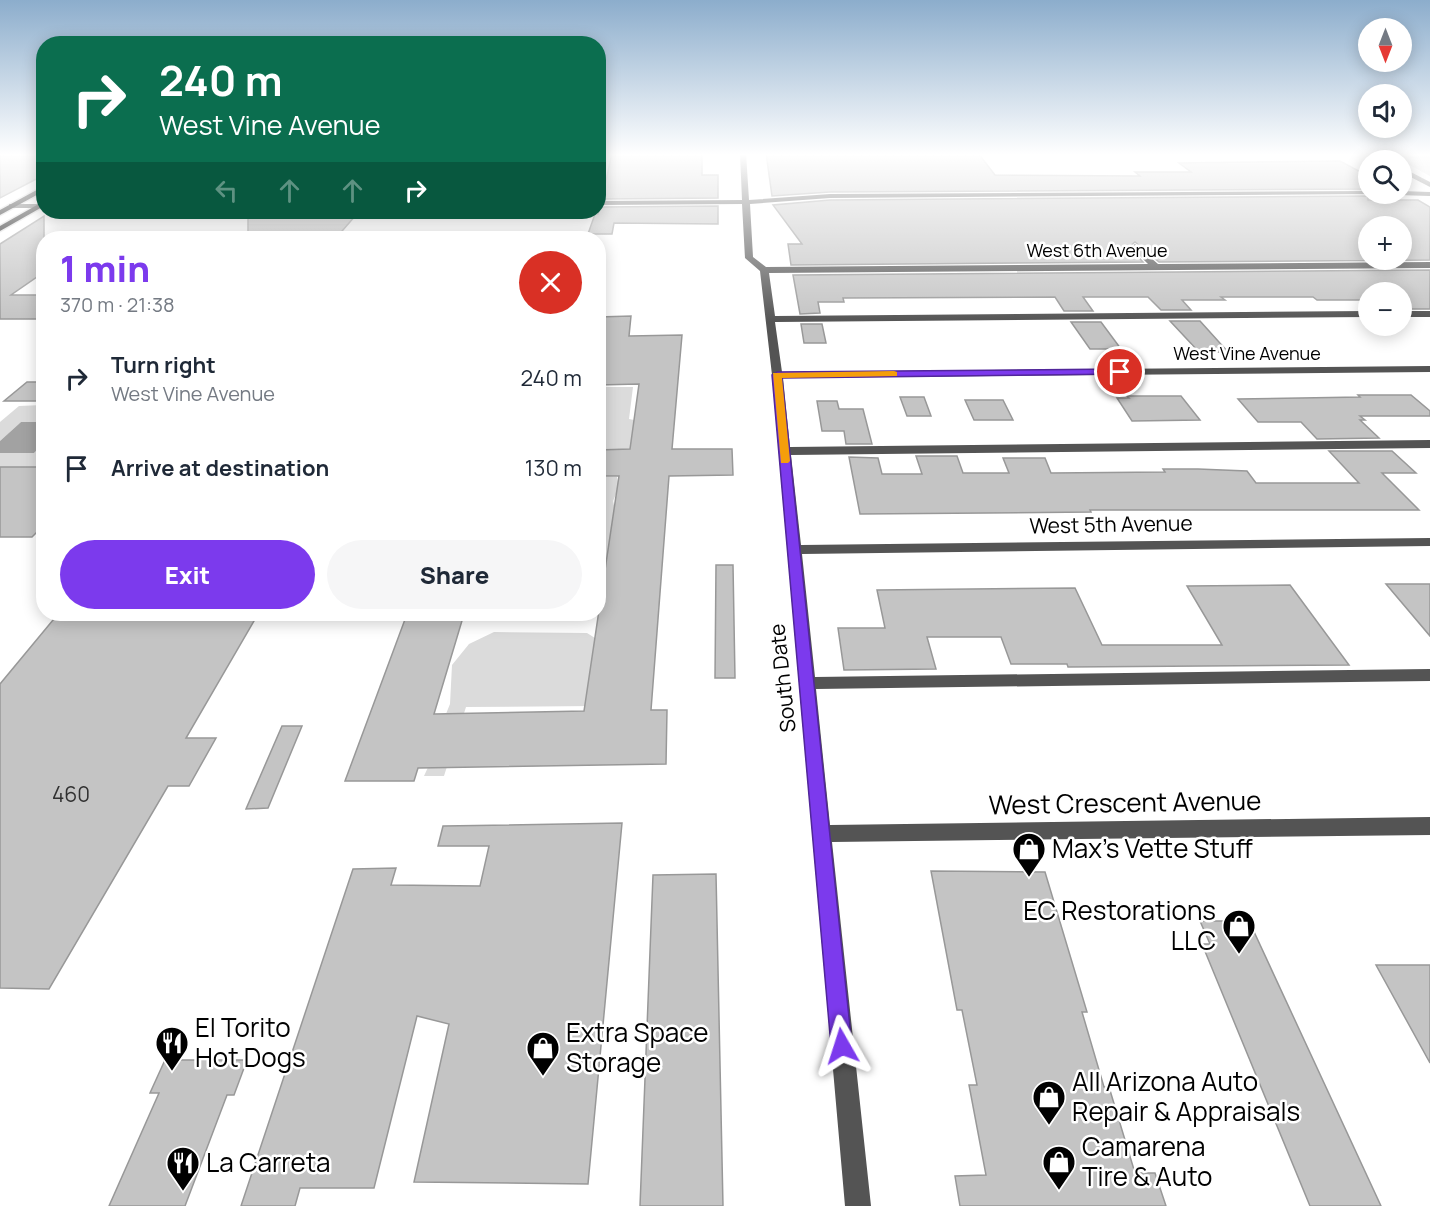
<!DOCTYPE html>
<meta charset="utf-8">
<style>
:root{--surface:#fff;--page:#f6f6f7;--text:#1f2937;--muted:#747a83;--accent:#7c3aed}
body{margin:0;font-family:Manrope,sans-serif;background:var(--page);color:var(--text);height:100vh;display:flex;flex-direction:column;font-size:22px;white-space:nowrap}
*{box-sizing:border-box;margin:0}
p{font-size:20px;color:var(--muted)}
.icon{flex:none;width:33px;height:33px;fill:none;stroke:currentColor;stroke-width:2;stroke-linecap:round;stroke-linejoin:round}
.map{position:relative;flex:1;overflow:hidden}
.side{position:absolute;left:36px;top:231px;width:570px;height:390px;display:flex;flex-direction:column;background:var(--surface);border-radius:24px;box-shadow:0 3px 15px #0003}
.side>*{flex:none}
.top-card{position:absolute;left:36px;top:36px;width:570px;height:183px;border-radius:24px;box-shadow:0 3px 15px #0003;background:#0b6e4f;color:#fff;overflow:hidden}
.needle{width:39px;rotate:180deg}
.tools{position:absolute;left:1358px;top:18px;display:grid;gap:12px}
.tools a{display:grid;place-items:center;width:54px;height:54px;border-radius:50%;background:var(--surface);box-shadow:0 3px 15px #0003;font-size:30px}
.pin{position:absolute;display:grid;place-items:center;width:51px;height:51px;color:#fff;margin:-26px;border:3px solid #fff;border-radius:50%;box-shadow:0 2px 6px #0007}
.me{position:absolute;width:66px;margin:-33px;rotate:354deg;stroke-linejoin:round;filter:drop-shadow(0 0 4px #0008)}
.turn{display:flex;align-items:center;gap:21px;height:126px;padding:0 24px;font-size:27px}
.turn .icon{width:78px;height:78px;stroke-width:2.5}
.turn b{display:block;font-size:42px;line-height:51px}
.lanes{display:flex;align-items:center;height:57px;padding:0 24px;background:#0003;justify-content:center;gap:30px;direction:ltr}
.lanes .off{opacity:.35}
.round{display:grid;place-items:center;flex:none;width:63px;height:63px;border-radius:32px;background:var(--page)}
.summary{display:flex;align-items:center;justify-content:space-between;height:102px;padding:0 24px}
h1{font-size:36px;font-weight:800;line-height:45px;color:var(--accent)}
.button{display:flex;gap:12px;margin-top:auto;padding:12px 24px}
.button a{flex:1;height:69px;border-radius:36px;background:var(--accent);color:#fff;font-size:24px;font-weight:800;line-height:69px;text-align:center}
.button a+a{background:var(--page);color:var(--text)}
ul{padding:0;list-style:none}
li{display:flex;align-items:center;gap:18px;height:90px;padding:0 24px}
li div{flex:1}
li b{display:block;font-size:22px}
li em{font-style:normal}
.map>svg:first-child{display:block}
.green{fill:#dbdbdb}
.water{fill:#a2a2a2}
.building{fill:#c4c4c4;stroke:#989898;stroke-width:1.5;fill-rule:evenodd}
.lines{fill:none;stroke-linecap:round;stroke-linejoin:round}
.major-casing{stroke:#dbdbdb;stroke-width:3}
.minor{fill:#545454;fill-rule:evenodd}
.major{fill:#000;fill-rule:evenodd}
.route{fill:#7c3aed;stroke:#51269a;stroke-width:1.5}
.slow{fill:#f59e0b}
.labels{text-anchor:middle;stroke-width:5;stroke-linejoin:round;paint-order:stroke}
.far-street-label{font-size:18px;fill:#000;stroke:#fff}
.street-label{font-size:21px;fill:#000;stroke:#fff}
.near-number-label{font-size:21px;fill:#313131}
.near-street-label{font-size:26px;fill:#000;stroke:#fff}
.near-poi-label{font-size:26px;fill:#000;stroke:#fff;text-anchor:start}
</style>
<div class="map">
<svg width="1430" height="1206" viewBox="0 0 1430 1206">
<rect width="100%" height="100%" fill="#fff"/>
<g class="green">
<polygon points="1387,153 1430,153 1430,176"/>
<polygon points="598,387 633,387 629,419 634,420 630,451 599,451"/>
<polygon points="43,405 43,422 21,422 0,441 0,422 19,406"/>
<polygon points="43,444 43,467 0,467 0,453 34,453"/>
<polygon points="598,477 617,477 619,487 613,501 616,514 612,562 599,562 600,546 604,528 599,523"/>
<polygon points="494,632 587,633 595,638 598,655 595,706 466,707 444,776 424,776 436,750 439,731 450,704 452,665 469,644"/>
</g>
<polygon class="water" points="21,422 43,422 43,444 34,453 0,453 0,441"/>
<g class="building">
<polygon points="0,153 44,153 44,175 0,198"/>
<polygon points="612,153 702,153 702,175 718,175 718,198 602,199"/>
<polygon points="766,153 978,153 995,175 1140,176 1135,172 1191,172 1179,163 1340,161 1368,176 1368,189 830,192 772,196"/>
<path d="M 1368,196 L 1368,200 L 1418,200 L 1430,207 L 1430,260 L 1159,262 L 1135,242 L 1129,247 L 1143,262 L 791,265 L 788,244 L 802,244 L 773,205 L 830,200 ZM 1368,226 L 1401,226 L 1401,260 L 1368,260 Z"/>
<polygon points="718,206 718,224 614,223 612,234 588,234 595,214 598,214 600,207"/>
<polygon points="248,215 356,215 336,238 248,238"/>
<polygon points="44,216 44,272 11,295 44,295 44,319 0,319 0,244"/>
<polygon points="1430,270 1430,309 1401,309 1401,292 1368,292 1368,300 1317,300 1313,297 1221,297 1225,300 1182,300 1191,310 1161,310 1148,297 1083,297 1093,311 1064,311 1055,297 843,298 844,302 818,302 820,313 800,314 793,275"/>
<polygon points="631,316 629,336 682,335 672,449 732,449 733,475 669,476 651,710 667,710 666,764 418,768 414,781 345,781 407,614 464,614 434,714 584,711 619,476 598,476 598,450 630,449 639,384 598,385 598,317"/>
<polygon points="1170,321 1200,321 1228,352 1199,352"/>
<polygon points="1071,322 1101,322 1121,349 1090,349"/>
<polygon points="801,324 822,324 826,343 804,343"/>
<polygon points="27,382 44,382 44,401 4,401"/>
<polygon points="1358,395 1411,395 1430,411 1430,416 1360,416 1365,420 1360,420 1379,438 1317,439 1301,422 1258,422 1238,399 1360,397"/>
<polygon points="1127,396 1181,396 1200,420 1132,421 1117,398 1129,398"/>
<polygon points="900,397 924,397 931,416 907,416"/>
<polygon points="965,400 1003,400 1013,420 974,420"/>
<polygon points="817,401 837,401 839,409 863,409 872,444 846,444 844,431 822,431"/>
<polygon points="1329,451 1392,451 1416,473 1382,473 1419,510 1090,510 1091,512 860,514 849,457 878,458 882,474 922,474 916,456 957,456 963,473 1009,473 1003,458 1045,458 1051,473 1165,472 1163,469 1198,469 1247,471 1256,483 1359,483"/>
<polygon points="0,467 44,467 44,525 32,537 0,537"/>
<polygon points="716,565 733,565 735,678 715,678"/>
<polygon points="1386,584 1430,584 1430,636"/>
<polygon points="1290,585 1349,665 1068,667 1067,664 1011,664 1001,637 927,637 936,669 844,670 838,628 885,628 877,590 1075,588 1102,645 1222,645 1187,586"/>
<polygon points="58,614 258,614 186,738 216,738 189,786 168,786 49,989 0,988 0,684"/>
<polygon points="282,726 302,726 268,808 246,809"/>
<polygon points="622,823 588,1184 414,1182 449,1024 417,1016 374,1188 300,1188 295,1206 241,1206 353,869 396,868 391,885 480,886 489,846 438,846 443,826"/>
<polygon points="931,871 1045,872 1087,1012 1082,1012 1104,1087 1109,1087 1135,1173 1155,1173 1166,1206 960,1206 955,1176 986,1175 969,1085 977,1085 962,1010 957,1010"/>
<polygon points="716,874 723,1206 640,1206 653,875"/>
<polygon points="1200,921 1249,921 1381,1206 1310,1206 1202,944 1210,944"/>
<polygon points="1376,965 1430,965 1430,1063"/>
<polygon points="165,1060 247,1060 234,1095 227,1095 185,1206 109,1206 159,1093 150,1093"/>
</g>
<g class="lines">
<g class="major-casing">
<g id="major">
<polygon points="44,186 44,191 0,215 0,210"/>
<polygon points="44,201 44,206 0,231 0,226"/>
</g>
</g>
<g class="minor">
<polygon points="740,153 746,153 749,200 830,194 1368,191 1368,194 1371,194 830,198 750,204 753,257 766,267 1148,264 1131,247 1135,244 1158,264 1430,262 1430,268 769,273 775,316 1368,311 1368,317 775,322 782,372 1430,366 1430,372 783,378 790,447 1430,440 1430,448 791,455 801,545 1430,538 1430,546 802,554 815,677 1430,669 1430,681 816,689 830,825 1430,817 1430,835 832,842 871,1206 845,1206 772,375 760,271 745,258 742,204 598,205 598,201 742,200"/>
<polygon points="1370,153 1378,153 1389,160 1382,160"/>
<polygon points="1401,167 1430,182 1430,187 1401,172"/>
<polygon points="1401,191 1430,192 1430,196 1398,195"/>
<polygon points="12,204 44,204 44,208 9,208 9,204"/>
<rect x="1401" y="311" width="29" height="6"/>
</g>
<use href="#major" class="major"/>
</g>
<linearGradient id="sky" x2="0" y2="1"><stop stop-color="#8cadcc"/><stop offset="0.48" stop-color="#fff"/><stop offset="1" stop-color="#fff" stop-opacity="0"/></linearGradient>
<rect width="1430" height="322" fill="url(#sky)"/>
<polygon class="route" points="1120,369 1124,370 1124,374 782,378 852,1046 849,1053 842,1056 834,1053 831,1046 772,375 777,372"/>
<polygon class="slow" points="894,371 897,372 897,376 782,378 790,461 788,463 781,463 773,373"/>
<defs>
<g id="shop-pin" transform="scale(1.725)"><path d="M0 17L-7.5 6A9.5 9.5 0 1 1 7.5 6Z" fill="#000" stroke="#fff"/><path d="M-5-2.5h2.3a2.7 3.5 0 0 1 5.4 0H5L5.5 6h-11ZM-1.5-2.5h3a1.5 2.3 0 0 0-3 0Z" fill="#fff"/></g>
<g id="restaurant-pin" transform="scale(1.725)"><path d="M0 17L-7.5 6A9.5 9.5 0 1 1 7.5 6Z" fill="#000" stroke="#fff"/><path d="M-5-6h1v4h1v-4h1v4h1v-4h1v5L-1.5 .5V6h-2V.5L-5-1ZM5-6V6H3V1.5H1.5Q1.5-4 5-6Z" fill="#fff"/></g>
</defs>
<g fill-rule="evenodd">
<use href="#shop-pin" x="1029" y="849"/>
<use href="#shop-pin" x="1239" y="926"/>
<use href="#restaurant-pin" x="172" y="1043"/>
<use href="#shop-pin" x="543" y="1048"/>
<use href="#shop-pin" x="1049" y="1097"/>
<use href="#shop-pin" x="1059" y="1162"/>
<use href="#restaurant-pin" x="183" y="1163"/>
</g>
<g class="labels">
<g class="far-street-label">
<text x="1097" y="257">West 6th Avenue</text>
<text x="1247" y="360">West Vine Avenue</text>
</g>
<g class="street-label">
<text transform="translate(1111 525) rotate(-1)" y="7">West 5th Avenue</text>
<text transform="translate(783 678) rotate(-96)" y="7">South Date</text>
</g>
<g class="near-number-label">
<text x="71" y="802">460</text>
</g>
<g class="near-street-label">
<text transform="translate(1125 803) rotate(-1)" y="9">West Crescent Avenue</text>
</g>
<g class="near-poi-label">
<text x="1052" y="858">Max's Vette Stuff</text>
<text x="1216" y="920" text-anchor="end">EC Restorations<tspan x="1216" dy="30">LLC</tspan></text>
<text x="195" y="1037">El Torito<tspan x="195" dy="30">Hot Dogs</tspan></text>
<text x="566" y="1042">Extra Space<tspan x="566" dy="30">Storage</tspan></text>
<text x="1072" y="1091">All Arizona Auto<tspan x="1072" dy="30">Repair &amp; Appraisals</tspan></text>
<text x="1082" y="1156">Camarena<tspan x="1082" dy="30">Tire &amp; Auto</tspan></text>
<text x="206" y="1172">La Carreta</text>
</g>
</g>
</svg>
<div class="tools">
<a><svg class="needle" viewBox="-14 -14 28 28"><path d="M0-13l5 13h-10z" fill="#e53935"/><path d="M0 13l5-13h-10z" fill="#747a83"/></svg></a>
<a><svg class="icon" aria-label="sound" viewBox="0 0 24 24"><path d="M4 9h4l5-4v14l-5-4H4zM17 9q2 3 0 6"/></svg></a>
<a><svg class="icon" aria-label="search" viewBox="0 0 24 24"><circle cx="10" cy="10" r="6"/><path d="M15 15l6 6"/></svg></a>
<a>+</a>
<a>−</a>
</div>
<div class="pin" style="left:1120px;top:372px;background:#d93025"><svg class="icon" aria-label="arrive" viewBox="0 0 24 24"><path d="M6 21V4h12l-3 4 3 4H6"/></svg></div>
<svg class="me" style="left:842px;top:1046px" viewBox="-20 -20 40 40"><path d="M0-17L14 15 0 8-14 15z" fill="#7c3aed" stroke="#fff" stroke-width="4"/></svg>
<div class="top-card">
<div class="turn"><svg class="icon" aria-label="right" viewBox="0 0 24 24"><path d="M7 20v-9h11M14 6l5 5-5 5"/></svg><div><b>240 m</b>West Vine Avenue</div></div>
<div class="lanes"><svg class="icon off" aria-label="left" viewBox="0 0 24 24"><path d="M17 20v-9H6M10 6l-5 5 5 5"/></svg><svg class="icon off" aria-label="ahead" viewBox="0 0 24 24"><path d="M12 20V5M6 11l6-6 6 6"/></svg><svg class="icon off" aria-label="ahead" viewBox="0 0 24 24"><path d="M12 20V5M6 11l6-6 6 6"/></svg><svg class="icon" aria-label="right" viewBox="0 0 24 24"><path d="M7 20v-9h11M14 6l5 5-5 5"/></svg></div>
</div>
<section class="side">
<div class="summary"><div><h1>1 min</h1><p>370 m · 21:38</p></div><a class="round" style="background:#d93025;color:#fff"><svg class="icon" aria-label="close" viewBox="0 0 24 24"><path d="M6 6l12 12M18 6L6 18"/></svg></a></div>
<ul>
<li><svg class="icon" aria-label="right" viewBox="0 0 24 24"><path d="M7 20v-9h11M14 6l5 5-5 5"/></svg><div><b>Turn right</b><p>West Vine Avenue</p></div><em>240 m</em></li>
<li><svg class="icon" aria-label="arrive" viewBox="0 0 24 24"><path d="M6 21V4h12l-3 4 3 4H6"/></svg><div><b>Arrive at destination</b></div><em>130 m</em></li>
</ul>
<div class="button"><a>Exit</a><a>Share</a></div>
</section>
</div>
